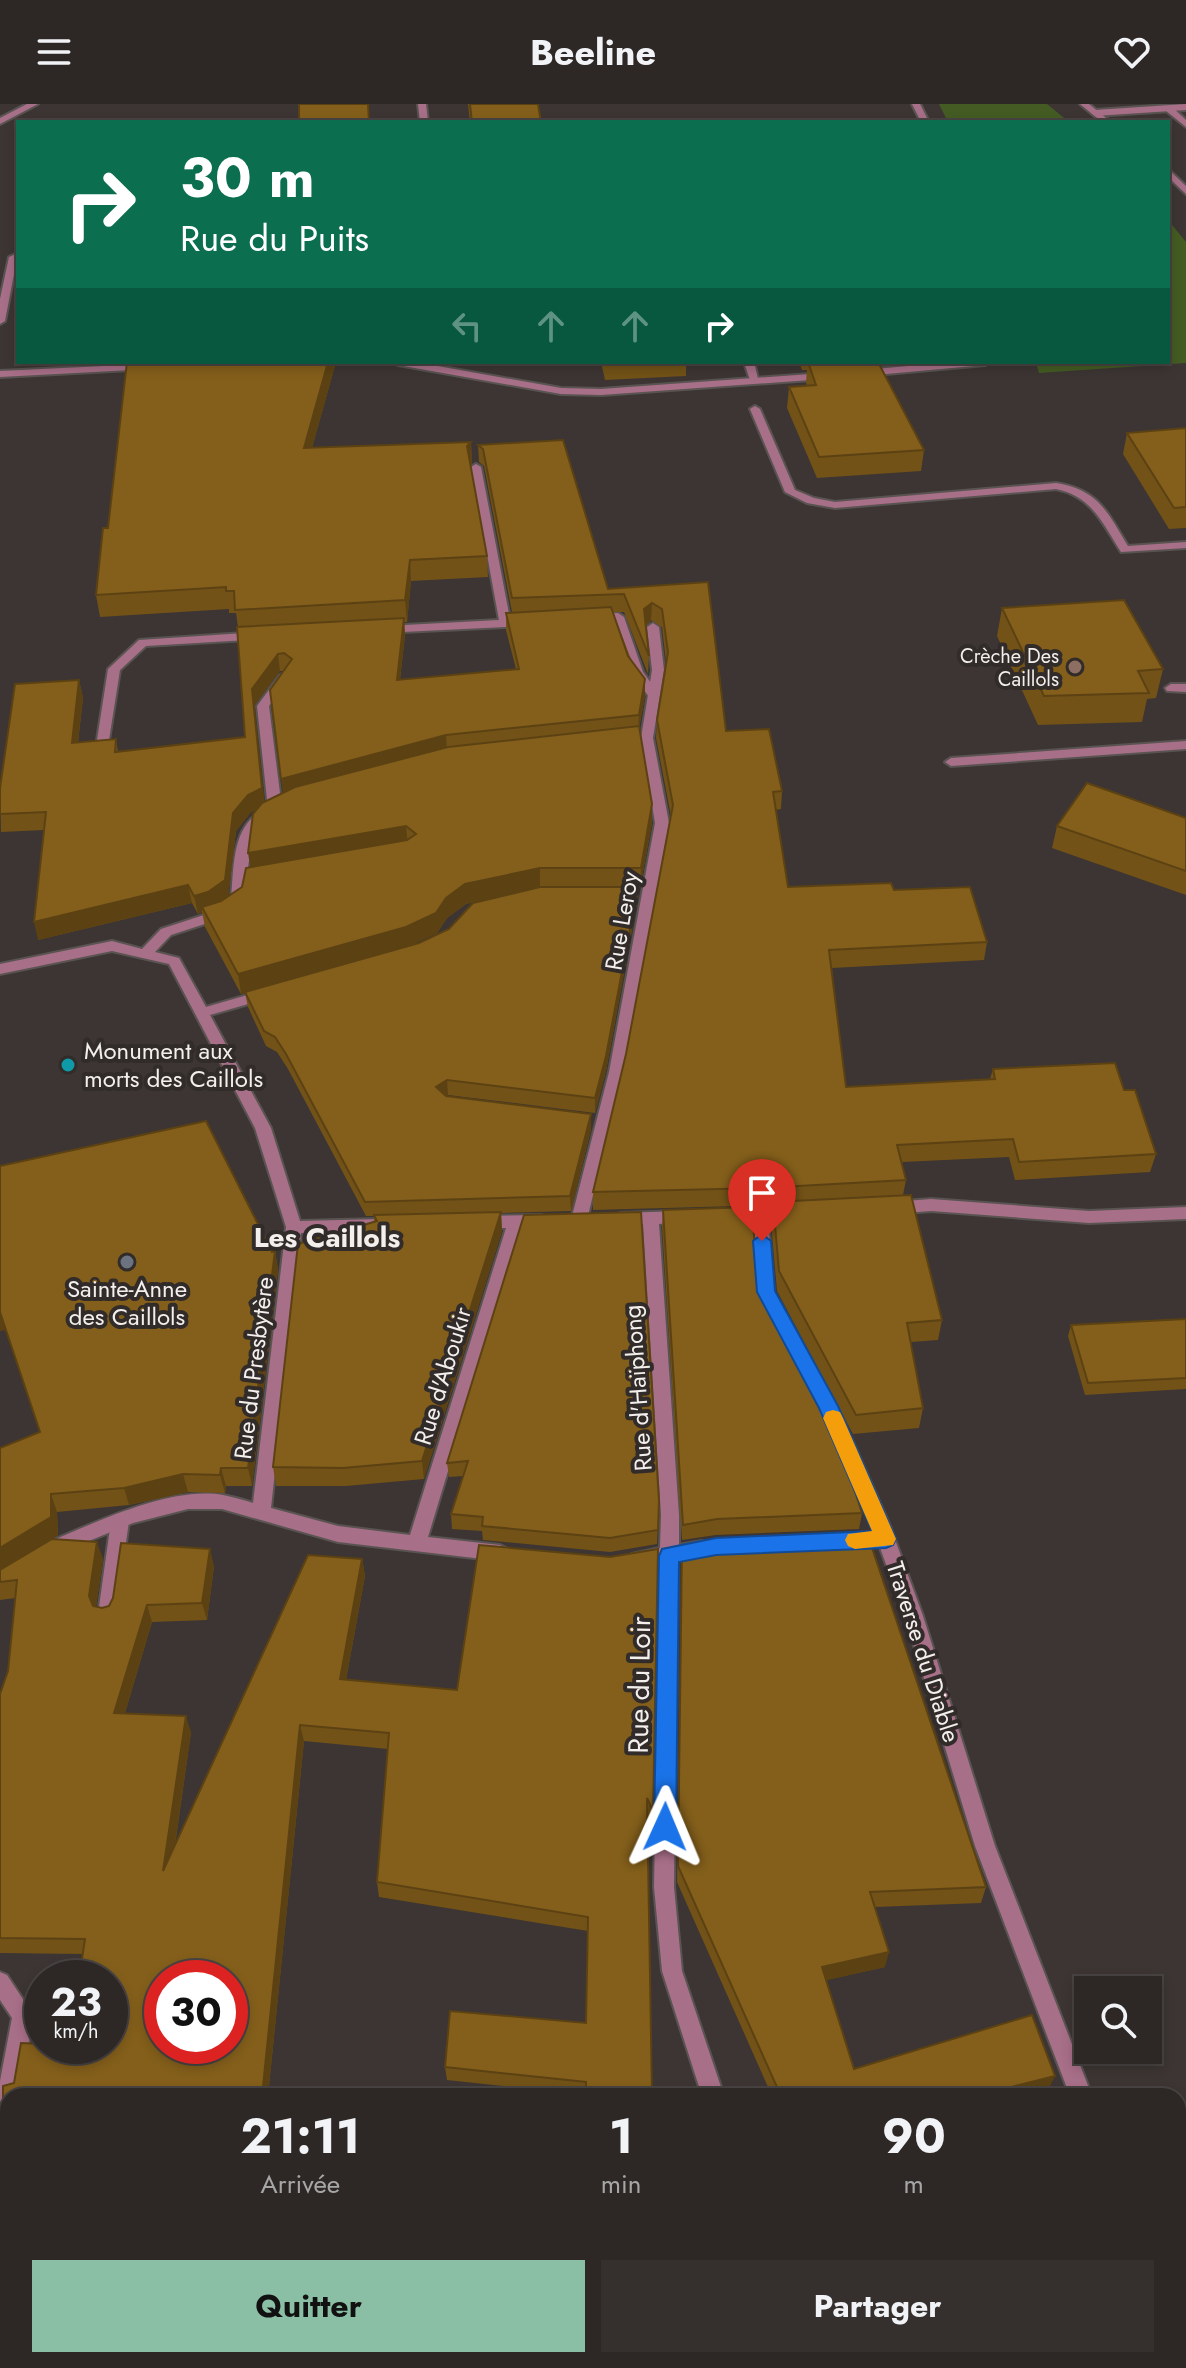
<!DOCTYPE html>
<html lang="fr">
<meta charset="utf-8">
<style>
:root{--surface:#2d2826;--page:#35302e;--text:#f1f3f6;--muted:#a7a6a7;--line:#484443;--accent:#8abfa5}
body{margin:0;font-family:Jost,sans-serif;background:var(--page);color:var(--text);height:100vh;display:flex;flex-direction:column;font-size:30px;white-space:nowrap}
*{box-sizing:border-box;margin:0}
p{font-size:26px;color:var(--muted)}
.icon{flex:none;width:44px;height:44px;fill:none;stroke:currentColor;stroke-width:2;stroke-linecap:round;stroke-linejoin:round}
.map{position:relative;flex:1;overflow:hidden}
.drawer{position:absolute;left:0px;top:1984px;width:1186px;height:280px;display:flex;flex-direction:column;background:var(--surface);border-radius:24px 24px 0 0;box-shadow:0 4px 12px #0003,0 0 0 2px var(--line)}
.drawer>*{flex:none}
.banner{position:absolute;left:16px;top:16px;width:1154px;height:244px;border-radius:0px;box-shadow:0 4px 12px #0003,0 0 0 2px var(--line);background:#0b6e4f;color:#fff;overflow:hidden}
.controls{position:absolute;left:1074px;top:1872px;display:grid;gap:16px}
.controls a{display:grid;place-items:center;width:88px;height:88px;border-radius:0px;background:var(--surface);box-shadow:0 4px 12px #0003,0 0 0 2px var(--line);font-size:40px}
.speed{position:absolute;left:24px;top:1856px;display:flex;gap:16px;font-size:40px;font-weight:700;text-align:center}
.speed>*{display:grid;place-content:center;width:104px;height:104px;border-radius:50%;background:var(--surface);box-shadow:0 4px 12px #0003,0 0 0 2px var(--line);line-height:1}
.speed small{font-size:20px;font-weight:400}
.speed .limit{border:12px solid #d22;background:#fff;color:#111}
.pin{position:absolute;display:grid;place-items:center;width:68px;height:68px;color:#fff;margin:-82px -34px;border-radius:50% 50% 50% 0;rotate:-45deg;box-shadow:0 0 8px #0007}
.pin .icon{rotate:45deg}
.me{position:absolute;width:88px;margin:-44px;rotate:1deg;stroke-linejoin:round;filter:drop-shadow(0 0 6px #0008)}
.turn{display:flex;align-items:center;gap:28px;height:168px;padding:0 32px;font-size:36px}
.turn .icon{width:104px;height:104px;stroke-width:2.5}
.turn b{display:block;font-size:56px;line-height:68px}
.lanes{display:flex;align-items:center;height:76px;padding:0 32px;background:#0003;justify-content:center;gap:40px;direction:ltr}
.lanes .off{opacity:.35}
.eta{display:flex;justify-content:space-evenly;align-items:center;height:136px;text-align:center}
.eta b{font-size:48px;font-weight:700;line-height:56px}
.action{display:flex;gap:16px;margin-top:auto;padding:16px 32px}
.action a{flex:1;height:92px;border-radius:0px;background:var(--accent);color:#111;font-size:32px;font-weight:700;line-height:92px;text-align:center}
.action a+a{background:var(--page);color:var(--text)}
header{display:flex;justify-content:space-between;align-items:center;height:104px;padding:0 32px;background:var(--surface);font-size:36px;font-weight:700}
.map>svg:first-child{display:block}
.green{fill:#445c23}
.lines{fill:none;stroke-linecap:round;stroke-linejoin:round}
.service-casing{stroke:#595351;stroke-width:4}
.minor-casing{stroke:#595351;stroke-width:4}
.tertiary-casing{stroke:#595351;stroke-width:4}
.service{fill:#a86f88;fill-rule:evenodd}
.minor{fill:#a86f88;fill-rule:evenodd}
.tertiary{fill:#a86f88;fill-rule:evenodd}
.wall{fill:#725217;fill-rule:evenodd}
.shaded-wall{fill:#5c4213}
.building{fill:#845f1b;stroke:#5c4213;stroke-width:2;fill-rule:evenodd}
.route{fill:#1a73e8;stroke:#114b97;stroke-width:2}
.slow{fill:#f59e0b}
.education-dot{fill:#8d6e63;stroke:#312b29;stroke-width:3}
.culture-dot{fill:#0f9aa8;stroke:#312b29;stroke-width:3}
.worship-dot{fill:#6b7280;stroke:#312b29;stroke-width:3}
.labels{text-anchor:middle;stroke-width:8;stroke-linejoin:round;paint-order:stroke}
.far-poi-label{font-size:20px;fill:#f3efed;stroke:#312b29;text-anchor:end}
.street-label{font-size:24px;fill:#f3efed;stroke:#312b29}
.poi-label{font-size:24px;fill:#f3efed;stroke:#312b29;text-anchor:start}
.quarter-label{font-size:28px;font-weight:bold;fill:#f3efed;stroke:#312b29}
.near-street-label{font-size:28px;fill:#f3efed;stroke:#312b29}
</style>
<header><svg class="icon" aria-label="menu" viewBox="0 0 24 24"><path d="M4 6h16M4 12h16M4 18h16"/></svg>Beeline<svg class="icon" aria-label="heart" viewBox="0 0 24 24"><path d="M12 20l-8-8c-3-5 5-10 8-4 3-6 11-1 8 4z"/></svg></header>
<div class="map">
<svg width="1186" height="2264" viewBox="0 0 1186 2264">
<rect width="100%" height="100%" fill="#3c3533"/>
<g class="green">
<polygon points="939,0 1047,0 1069,18 948,18"/>
<polygon points="1168,116 1186,138 1186,259 1039,269 1036,258 1168,258"/>
</g>
<g class="lines">
<g class="service-casing">
<g id="service">
<polygon points="27,0 38,0 0,20 0,14"/>
<polygon points="418,0 426,0 428,18 420,18"/>
<polygon points="1165,2 1171,2 1186,16 1186,23 1165,6"/>
<polygon points="18,149 5,217 0,220 0,195 9,153"/>
<polygon points="744,258 754,258 759,279 751,279"/>
<path d="M 755,302 L 760,305 L 795,386 L 814,394 L 835,398 L 1056,379 C 1099,386 1107,408 1128,442 L 1186,438 L 1186,444 L 1121,448 C 1103,420 1092,392 1056,385 L 835,404 L 807,399 L 785,388 L 750,305 Z"/>
<polygon points="476,360 481,363 510,515 526,514 532,518 526,522 382,529 380,526 386,522 499,516 471,363"/>
<polygon points="618,509 624,513 643,568 659,590 657,593 649,593 631,568 613,517 593,518 587,514 593,510"/>
<polygon points="259,528 265,532 263,535 146,542 120,566 109,636 103,640 97,636 108,565 139,536"/>
<polygon points="284,570 290,574 269,602 282,705 275,709 268,705 257,602 280,571"/>
<polygon points="1171,580 1186,580 1186,588 1167,587 1165,584"/>
<polygon points="1186,637 1186,645 951,662 945,658 951,654"/>
<polygon points="120,1409 126,1412 129,1417 116,1510 114,1516 107,1518 100,1516 98,1510 111,1417 114,1412"/>
<rect x="796" y="2256" width="24" height="8"/>
</g>
</g>
<g class="minor-casing">
<g id="minor">
<polygon points="912,0 920,0 929,18 921,18"/>
<polygon points="1186,0 1186,6 1095,12 1091,9 1095,6"/>
<polygon points="393,258 415,258 561,284 601,285 825,269 830,272 825,275 601,291 561,290 398,261"/>
<polygon points="952,258 990,258 985,261 864,272 859,269 864,266"/>
<polygon points="146,260 151,263 150,265 0,273 0,267"/>
<polygon points="653,519 659,523 664,566 653,634 669,719 623,968 587,1116 579,1122 571,1116 609,968 655,719 641,634 652,566 647,523"/>
<path d="M 267,705 L 274,709 L 262,719 L 252,735 L 243,800 L 223,814 L 171,831 L 155,848 L 179,854 L 206,903 L 268,885 L 275,890 L 273,893 L 210,911 L 271,1024 L 300,1117 L 381,1115 L 389,1121 L 381,1127 L 301,1129 L 271,1404 L 338,1422 L 410,1431 L 506,1124 L 480,1124 L 472,1118 L 480,1112 L 541,1111 L 547,1113 L 549,1117 L 547,1121 L 522,1123 L 428,1433 L 500,1441 L 506,1444 L 509,1449 L 506,1454 L 500,1457 L 338,1438 L 222,1405 L 188,1405 L 133,1419 L 52,1452 L 46,1449 L 43,1444 L 46,1439 C 95,1419 170,1382 223,1391 C 233,1393 244,1396 253,1399 L 286,1123 L 255,1024 L 169,860 L 112,847 L 0,870 L 0,860 L 112,837 L 142,845 L 161,825 L 213,808 L 231,795 C 234,764 231,718 267,705 Z"/>
<polygon points="931,1095 1089,1107 1186,1103 1186,1115 1089,1119 931,1107 892,1110 884,1104 892,1098"/>
<polygon points="793,1103 799,1105 801,1109 799,1113 768,1116 774,1188 837,1302 890,1422 923,1512 995,1742 1092,1992 1070,1992 975,1742 905,1512 872,1422 820,1303 758,1188 753,1117 732,1118 724,1112 732,1106"/>
<polygon points="681,1107 687,1109 689,1113 687,1117 659,1120 679,1411 679,1441 702,1437 708,1440 711,1445 708,1450 678,1457 674,1783 682,1867 724,1992 702,1992 662,1867 654,1783 660,1460 638,1464 632,1462 629,1456 632,1450 660,1444 661,1411 643,1120 620,1121 612,1115 620,1109"/>
<polygon points="0,1868 7,1871 34,1912 19,1992 8,1992 8,2042 0,2046 0,1977 12,1914 0,1896"/>
<polygon points="1178,2220 1186,2224 1186,2263 1176,2256"/>
</g>
</g>
<g class="tertiary-casing">
<g id="tertiary">
<polygon points="1080,0 1089,0 1111,18 1102,18"/>
<polygon points="1168,65 1186,82 1186,90 1168,73"/>
</g>
</g>
<use href="#service" class="service"/>
<use href="#minor" class="minor"/>
<use href="#tertiary" class="tertiary"/>
</g>
<g class="wall">
<polygon points="468,0 538,0 541,18 470,18"/>
<path d="M 336,258 L 312,344 L 471,338 L 472,359 L 470,361 L 487,452 L 488,473 L 411,477 L 407,518 L 404,518 L 405,531 L 400,576 L 516,565 L 506,526 L 506,509 L 512,508 L 484,362 L 479,358 L 478,341 L 563,336 L 608,485 L 708,478 L 726,627 L 782,687 L 781,705 L 776,706 L 788,783 L 894,786 L 987,838 L 984,856 L 832,864 L 846,983 L 990,975 L 993,965 L 1124,986 L 1156,1050 L 1150,1068 L 1015,1076 L 1009,1053 L 902,1058 L 906,1076 L 903,1091 L 942,1216 L 938,1236 L 911,1238 L 923,1304 L 919,1324 L 853,1330 L 777,1187 L 771,1119 L 773,1101 L 593,1106 L 593,1088 L 626,950 L 671,712 L 656,634 L 657,616 L 666,558 L 662,523 L 651,516 L 646,522 L 649,552 L 648,570 L 624,508 L 613,508 L 645,592 L 639,624 L 652,700 L 652,719 L 640,784 L 638,784 L 637,798 L 606,967 L 595,1009 L 448,991 L 447,992 L 591,1025 L 571,1107 L 501,1109 L 502,1127 L 424,1375 L 346,1382 L 276,1382 L 273,1363 L 374,1117 L 374,1112 L 366,1112 L 288,965 L 277,948 L 266,942 L 248,903 L 245,889 L 241,890 L 205,823 L 202,808 L 198,810 L 192,799 L 38,836 L 44,726 L 1,728 L 0,684 L 79,576 L 83,594 L 78,639 L 116,635 L 118,648 L 245,633 L 238,523 L 236,509 L 229,509 L 229,505 L 100,513 L 96,491 L 108,424 ZM 280,567 L 283,567 L 283,689 L 264,698 L 254,602 ZM 257,705 L 251,763 L 242,783 L 228,792 L 236,727 L 251,708 ZM 474,798 L 449,825 L 419,839 L 410,841 L 437,829 L 447,814 L 466,800 Z"/>
<polygon points="601,258 686,258 686,272 605,276"/>
<polygon points="799,258 878,258 924,346 921,367 817,374 787,304 789,283 807,282 806,278 807,266 802,266"/>
<polygon points="1186,324 1186,424 1169,425 1123,350 1127,329"/>
<polygon points="1002,504 1163,565 1156,594 1147,595 1142,618 1038,621 997,532"/>
<polygon points="1186,714 1186,791 1052,744 1057,722"/>
<polygon points="663,1106 757,1173 862,1409 859,1425 716,1431 682,1436 662,1123"/>
<polygon points="524,1111 659,1397 657,1440 610,1448 483,1436 482,1427 452,1425 451,1410 463,1372 449,1373 447,1359"/>
<polygon points="275,1147 278,1166 252,1382 226,1382 225,1389 188,1388 129,1401 57,1408 58,1431 0,1465 0,1344 40,1328 7,1226"/>
<polygon points="1186,1215 1186,1285 1085,1291 1068,1232 1071,1221"/>
<polygon points="682,1441 986,1783 981,1799 875,1803 885,1863 826,1876 854,1965 1048,1986 1024,1992 772,1992 677,1778"/>
<polygon points="610,1453 653,1707 652,1723 647,1712 586,1991 447,1976 445,1963 586,1919 588,1827 379,1793 377,1778 388,1645 304,1637 268,1992 8,1992 8,2001 3,1993 14,1979 110,1942 83,1850 0,1849 0,1590 8,1567 15,1494 0,1496 0,1466 103,1455 96,1502 102,1504 214,1462 207,1516 152,1518 125,1609 191,1628 175,1742 362,1455 365,1472 346,1576 457,1586"/>
<polygon points="8,2055 8,2129 6,2129 0,2121 0,2100"/>
<polygon points="1040,2256 1174,2256 1178,2264 1043,2264"/>
</g>
<g class="shaded-wall">
<polygon points="328,258 336,258 306,365 304,344"/>
<polygon points="471,338 472,359 468,364 467,342"/>
<polygon points="410,456 411,477 407,518 405,496"/>
<polygon points="652,499 651,516 644,523 644,505"/>
<polygon points="404,514 405,531 398,593 397,576"/>
<polygon points="278,550 280,567 254,602 265,701 251,708 236,727 228,793 212,805 202,803 202,808 198,810 194,792 233,709 252,585"/>
<polygon points="645,575 645,592 638,628 639,611"/>
<polygon points="79,576 83,594 76,656 72,639"/>
<polygon points="446,631 447,648 283,692 281,675"/>
<polygon points="652,700 652,719 640,784 641,764"/>
<polygon points="406,722 408,742 251,768 248,749"/>
<polygon points="540,764 540,784 466,800 447,814 437,829 408,842 241,890 238,870 446,794 465,780"/>
<polygon points="188,781 192,799 38,836 34,818"/>
<polygon points="638,783 637,798 606,967 595,1009 595,994"/>
<polygon points="447,976 448,991 437,998 436,983"/>
<polygon points="591,1010 591,1025 571,1107 570,1092"/>
<polygon points="501,1108 502,1127 424,1375 422,1357"/>
<polygon points="275,1147 278,1166 252,1382 248,1364"/>
<polygon points="1,1207 7,1226 0,1227 0,1208"/>
<polygon points="221,1364 226,1382 225,1389 220,1371"/>
<polygon points="183,1370 188,1388 129,1401 124,1384"/>
<polygon points="51,1390 57,1408 58,1431 0,1465 0,1444"/>
<polygon points="97,1438 103,1455 95,1510 89,1492"/>
<polygon points="210,1445 214,1462 207,1516 202,1499"/>
<polygon points="362,1455 365,1472 343,1592 340,1575"/>
<polygon points="147,1501 152,1518 120,1625 114,1609"/>
<polygon points="186,1612 191,1628 169,1782 163,1767"/>
<polygon points="300,1621 304,1637 268,1992 262,1992"/>
<polygon points="889,1848 885,1863 819,1878 822,1863"/>
<polygon points="1055,1972 1048,1986 1024,1992 976,1992"/>
<polygon points="168,2256 175,2256 174,2264 166,2264"/>
</g>
<g class="building">
<polygon points="299,0 368,0 369,18 299,18"/>
<polygon points="470,0 538,0 541,18 472,18"/>
<polygon points="127,258 328,258 304,344 471,338 467,342 487,452 410,456 405,496 235,506 234,487 226,487 226,483 96,491 103,424 108,424"/>
<polygon points="808,258 878,258 924,346 819,353 789,283 816,281"/>
<polygon points="1186,324 1186,403 1174,404 1127,329"/>
<polygon points="563,336 608,485 708,478 726,627 769,625 782,687 773,688 788,783 891,779 894,786 970,783 987,838 829,846 846,983 995,975 993,965 1115,959 1124,986 1135,986 1156,1050 1019,1058 1013,1035 897,1041 906,1076 762,1084 593,1088 626,950 673,701 657,616 668,548 662,505 652,499 644,505 649,552 624,490 512,494 483,345 478,341"/>
<polygon points="1124,496 1163,565 1138,567 1149,589 1044,592 1002,504"/>
<polygon points="611,503 628,552 645,575 639,611 446,631 281,675 270,586 292,555 284,549 278,550 252,585 262,684 248,691 233,709 225,776 208,788 194,792 188,781 34,818 46,708 0,710 0,684 15,580 79,576 72,639 116,635 115,648 245,633 237,523 404,514 397,576 519,565 506,509"/>
<polygon points="639,622 652,700 641,764 540,764 465,780 446,794 436,809 406,823 238,870 202,803 221,797 242,783 246,764 407,736 416,730 406,722 248,749 253,710 262,699 295,683 448,643"/>
<polygon points="1087,679 1186,714 1186,767 1057,722"/>
<polygon points="540,783 638,783 606,952 595,994 447,976 436,983 446,992 591,1010 570,1092 365,1098 286,950 275,933 264,927 245,888 419,839 449,825 473,799"/>
<polygon points="206,1017 272,1148 275,1147 248,1364 221,1364 220,1371 183,1370 124,1384 51,1390 51,1413 0,1444 0,1344 40,1328 0,1208 0,1062"/>
<polygon points="911,1091 942,1216 907,1219 923,1304 856,1311 779,1167 773,1098"/>
<polygon points="752,1103 757,1173 832,1316 862,1409 717,1415 683,1421 663,1106"/>
<polygon points="501,1108 422,1357 343,1364 273,1363 298,1140 377,1117 374,1111"/>
<polygon points="641,1108 659,1397 658,1426 610,1434 482,1422 483,1413 451,1410 468,1357 447,1359 524,1111"/>
<polygon points="1186,1215 1186,1274 1088,1279 1071,1221"/>
<polygon points="867,1429 986,1783 870,1788 889,1848 822,1863 854,1965 1032,1911 1055,1972 976,1992 781,1992 678,1762 682,1441 718,1435"/>
<path d="M 52,1435 L 97,1438 L 89,1492 L 93,1502 L 102,1504 L 109,1502 L 113,1494 L 121,1439 L 210,1445 L 202,1499 L 147,1501 L 114,1609 L 186,1612 L 163,1767 L 308,1451 L 362,1455 L 340,1575 L 457,1586 L 479,1441 L 610,1453 L 658,1445 L 653,1707 L 647,1694 L 652,1992 L 586,1992 L 586,1978 L 445,1963 L 450,1907 L 586,1919 L 588,1813 L 377,1778 L 389,1629 L 300,1621 L 262,1992 L 8,1992 L 8,1993 L 3,1993 L 3,1982 L 14,1979 L 21,1939 L 42,1940 L 42,1942 L 110,1942 L 110,1874 L 79,1874 L 85,1835 L 0,1834 L 0,1590 L 8,1567 L 17,1476 L 0,1478 L 0,1466 ZM 162,1874 L 230,1874 L 230,1942 L 162,1942 Z"/>
<polygon points="360,1989 425,1991 425,1992 360,1992"/>
<polygon points="8,2055 8,2117 0,2117 0,2100"/>
<polygon points="51,2256 168,2256 166,2264 50,2264"/>
<polygon points="607,2256 712,2256 713,2264 607,2264"/>
<polygon points="1052,2256 1174,2256 1178,2264 1055,2264"/>
</g>
<polygon class="route" points="762,1130 771,1137 775,1187 838,1302 896,1435 893,1441 886,1444 716,1451 679,1458 676,1723 673,1730 665,1734 657,1730 654,1723 659,1452 662,1445 716,1434 872,1427 819,1304 757,1188 753,1137"/>
<polygon class="slow" points="833,1306 840,1308 843,1314 896,1435 893,1441 855,1445 848,1442 845,1436 848,1430 872,1427 823,1314 826,1308"/>
<circle class="education-dot" cx="1075" cy="563" r="8"/>
<circle class="culture-dot" cx="68" cy="961" r="8"/>
<circle class="worship-dot" cx="127" cy="1158" r="8"/>
<g class="labels">
<g class="far-poi-label">
<text x="1059" y="559">Crèche Des<tspan x="1059" dy="23">Caillols</tspan></text>
</g>
<g class="street-label">
<text transform="translate(622 817) rotate(-80)" y="8">Rue Leroy</text>
<text transform="translate(254 1264) rotate(-83)" y="8">Rue du Presbytère</text>
<text transform="translate(443 1272) rotate(-73)" y="8">Rue d'Aboukir</text>
<text transform="translate(638 1284) rotate(-94)" y="8">Rue d'Haïphong</text>
<text transform="translate(923 1548) rotate(72)" y="8">Traverse du Diable</text>
</g>
<g class="poi-label">
<text x="84" y="955">Monument aux<tspan x="84" dy="28">morts des Caillols</tspan></text>
<text x="127" y="1193" text-anchor="middle">Sainte-Anne<tspan x="127" dy="28">des Caillols</tspan></text>
</g>
<g class="quarter-label">
<text x="327" y="1143">Les Caillols</text>
</g>
<g class="near-street-label">
<text transform="translate(639 1581) rotate(-89)" y="10">Rue du Loir</text>
</g>
</g>
</svg>
<div class="controls">
<a><svg class="icon" aria-label="search" viewBox="0 0 24 24"><circle cx="10" cy="10" r="6"/><path d="M15 15l6 6"/></svg></a>
</div>
<div class="speed"><div>23<small>km/h</small></div><div class="limit">30</div></div>
<div class="pin" style="left:762px;top:1137px;background:#d93025"><svg class="icon" aria-label="arrive" viewBox="0 0 24 24"><path d="M6 21V4h12l-3 4 3 4H6"/></svg></div>
<svg class="me" style="left:665px;top:1723px" viewBox="-20 -20 40 40"><path d="M0-17L14 15 0 8-14 15z" fill="#1a73e8" stroke="#fff" stroke-width="4"/></svg>
<div class="banner">
<div class="turn"><svg class="icon" aria-label="right" viewBox="0 0 24 24"><path d="M7 20v-9h11M14 6l5 5-5 5"/></svg><div><b>30 m</b>Rue du Puits</div></div>
<div class="lanes"><svg class="icon off" aria-label="left" viewBox="0 0 24 24"><path d="M17 20v-9H6M10 6l-5 5 5 5"/></svg><svg class="icon off" aria-label="ahead" viewBox="0 0 24 24"><path d="M12 20V5M6 11l6-6 6 6"/></svg><svg class="icon off" aria-label="ahead" viewBox="0 0 24 24"><path d="M12 20V5M6 11l6-6 6 6"/></svg><svg class="icon" aria-label="right" viewBox="0 0 24 24"><path d="M7 20v-9h11M14 6l5 5-5 5"/></svg></div>
</div>
<section class="drawer">
<div class="eta">
<div><b>21:11</b><p>Arrivée</p></div>
<div><b>1</b><p>min</p></div>
<div><b>90</b><p>m</p></div>
</div>
<div class="action"><a>Quitter</a><a>Partager</a></div>
</section>
</div>
